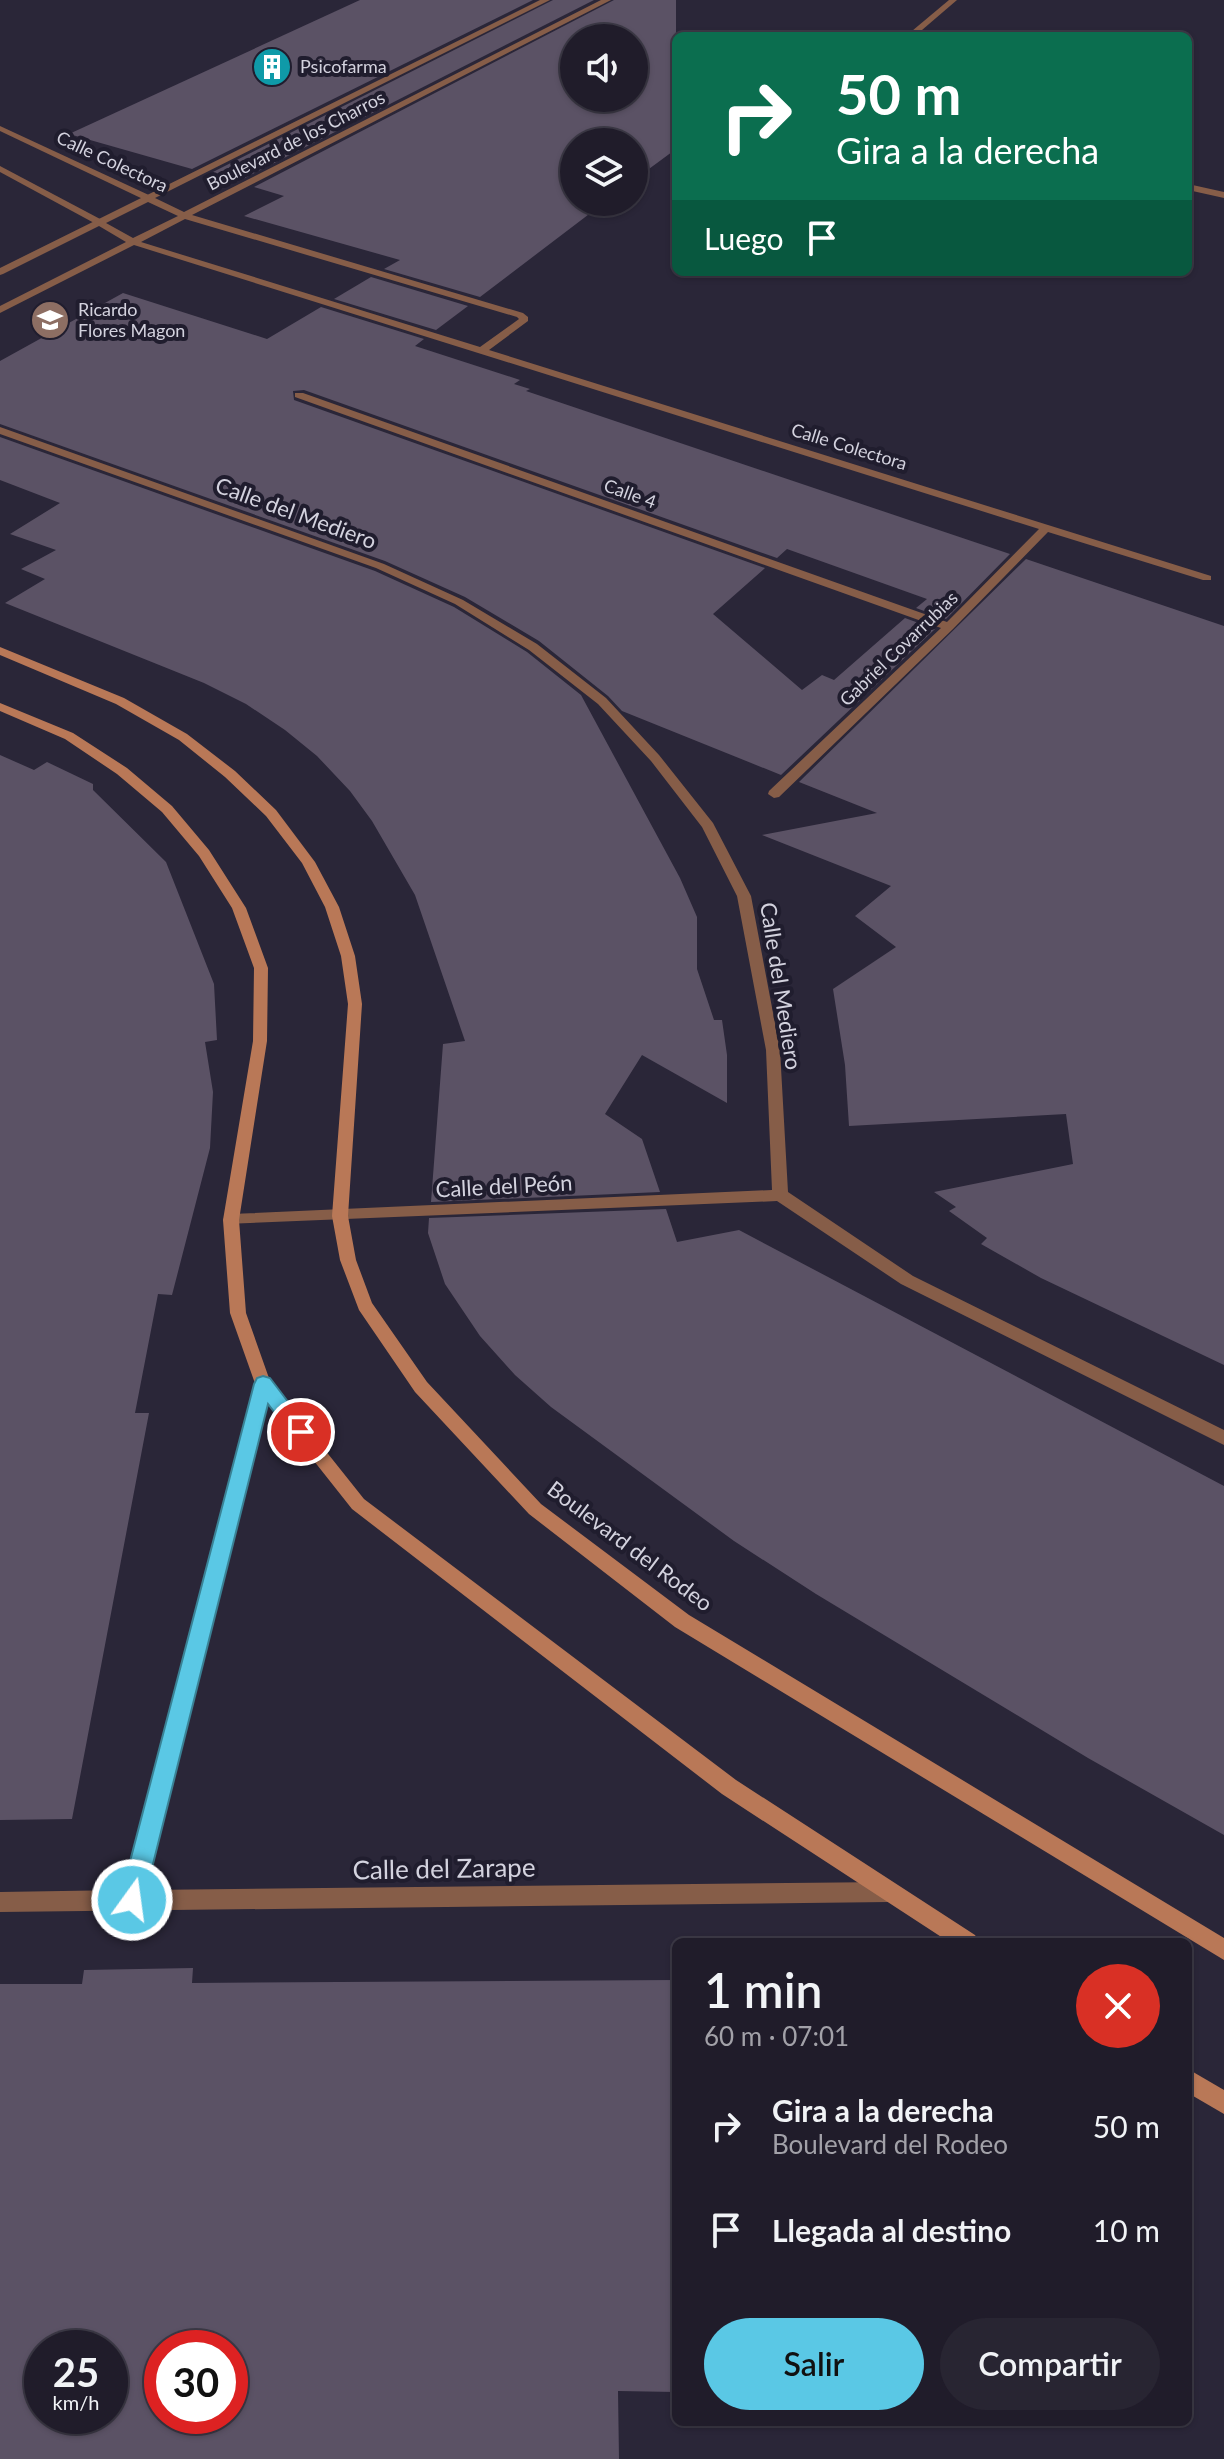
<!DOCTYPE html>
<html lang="es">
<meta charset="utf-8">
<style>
:root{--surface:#201c2a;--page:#282532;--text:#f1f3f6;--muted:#a2a1a8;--line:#3d3a47;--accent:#5ac8e5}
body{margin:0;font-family:Lato,sans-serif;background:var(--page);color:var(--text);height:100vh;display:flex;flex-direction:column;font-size:30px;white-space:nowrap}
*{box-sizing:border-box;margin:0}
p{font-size:26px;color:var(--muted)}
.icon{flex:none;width:44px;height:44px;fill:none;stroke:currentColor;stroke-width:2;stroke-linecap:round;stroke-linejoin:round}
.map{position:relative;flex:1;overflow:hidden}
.drawer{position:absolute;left:672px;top:1938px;width:520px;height:488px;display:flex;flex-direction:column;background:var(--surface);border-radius:12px;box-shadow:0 2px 6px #0004,0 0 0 2px var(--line)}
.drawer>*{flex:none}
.banner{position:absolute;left:672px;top:32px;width:520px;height:244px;border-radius:12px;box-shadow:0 2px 6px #0004,0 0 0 2px var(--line);background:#0b6e4f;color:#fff;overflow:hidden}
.controls{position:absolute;left:560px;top:24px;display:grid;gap:16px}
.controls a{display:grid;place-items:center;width:88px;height:88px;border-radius:50%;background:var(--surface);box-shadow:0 2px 6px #0004,0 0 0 2px var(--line);font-size:40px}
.speed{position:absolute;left:24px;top:2330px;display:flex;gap:16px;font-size:40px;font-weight:700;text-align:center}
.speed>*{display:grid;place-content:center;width:104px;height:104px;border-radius:50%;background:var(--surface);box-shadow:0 2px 6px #0004,0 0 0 2px var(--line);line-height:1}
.speed small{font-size:20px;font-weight:400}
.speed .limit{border:12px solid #d22;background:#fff;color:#111}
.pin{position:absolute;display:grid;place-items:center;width:68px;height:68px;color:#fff;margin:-34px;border:4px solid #fff;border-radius:50%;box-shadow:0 2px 8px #0007}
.me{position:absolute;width:88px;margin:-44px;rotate:14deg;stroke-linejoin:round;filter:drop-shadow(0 0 6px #0008)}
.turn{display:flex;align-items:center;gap:28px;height:168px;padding:0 32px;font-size:36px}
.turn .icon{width:104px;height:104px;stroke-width:2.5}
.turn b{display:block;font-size:56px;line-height:68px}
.then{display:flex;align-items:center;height:76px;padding:0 32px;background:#0003;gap:16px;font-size:30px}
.round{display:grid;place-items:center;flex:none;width:84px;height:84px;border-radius:42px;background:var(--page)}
.head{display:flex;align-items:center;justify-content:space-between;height:136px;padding:0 32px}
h1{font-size:48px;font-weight:600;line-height:60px}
.primary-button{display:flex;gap:16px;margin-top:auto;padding:16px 32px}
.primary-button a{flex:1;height:92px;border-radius:48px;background:var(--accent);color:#111;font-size:32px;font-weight:600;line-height:92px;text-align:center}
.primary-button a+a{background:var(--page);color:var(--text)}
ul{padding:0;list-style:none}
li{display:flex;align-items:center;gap:24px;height:104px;padding:0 32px}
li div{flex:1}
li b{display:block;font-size:30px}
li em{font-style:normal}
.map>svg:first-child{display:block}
.building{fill:#5b5265;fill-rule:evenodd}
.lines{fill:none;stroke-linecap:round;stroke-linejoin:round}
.lane{fill:#865d48;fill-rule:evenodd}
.street{fill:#865d48;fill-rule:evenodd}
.secondary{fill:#b97857;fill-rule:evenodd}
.route{fill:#5ac8e5;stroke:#3a8295;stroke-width:2}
.labels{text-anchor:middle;stroke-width:8;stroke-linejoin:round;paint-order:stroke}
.far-poi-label{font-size:18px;fill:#d3d2de;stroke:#201d2e;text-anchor:start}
.far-street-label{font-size:18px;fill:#d3d2de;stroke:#201d2e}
.street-label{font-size:22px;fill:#d3d2de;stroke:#201d2e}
.near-street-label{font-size:26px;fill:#d3d2de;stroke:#201d2e}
</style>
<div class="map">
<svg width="1224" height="2459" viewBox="0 0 1224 2459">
<rect width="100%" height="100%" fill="#2a2638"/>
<g class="building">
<polygon points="360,0 533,0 192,169 69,134"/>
<polygon points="553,0 594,0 237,182 209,174"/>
<path d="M 614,0 L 676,0 L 676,149 L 634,180 L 634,142 L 574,142 L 574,202 L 605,202 L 480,297 L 384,269 L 400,260 L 244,216 L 284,196 L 254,187 ZM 574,38 L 634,38 L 634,98 L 574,98 Z"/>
<polygon points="371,277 468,306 436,330 334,299"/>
<polygon points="123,293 267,339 321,307 424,339 415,346 520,380 514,384 530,389 526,391 1010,554 946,619 916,608 927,599 787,549 777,558 304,390 293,391 294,400 765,568 713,614 802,690 822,675 834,680 905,618 935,629 781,775 622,711 608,696 539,641 465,597 385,561 0,424 0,361"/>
<polygon points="0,437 375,571 454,607 527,652 581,695 680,878 697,917 697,969 714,1020 722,1020 727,1055 727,1103 642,1055 605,1114 642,1139 660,1192 431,1202 443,1044 465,1041 415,895 372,821 350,791 317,756 285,730 246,704 204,683 5,603 45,579 21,569 56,550 10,534 60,503 0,480"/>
<polygon points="1026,559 1224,626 1224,1365 1041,1278 981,1244 987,1238 949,1211 956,1207 934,1192 1073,1164 1066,1114 849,1126 845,1065 833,989 896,947 855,916 891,886 762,835 877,813 799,782"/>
<polygon points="0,755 34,770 47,762 93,784 93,790 166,862 214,984 217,1040 205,1042 213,1092 210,1148 172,1295 158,1294 135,1413 149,1413 72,1819 0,1820"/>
<polygon points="666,1209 677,1242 739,1230 1224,1486 1224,1835 1088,1758 816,1594 734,1541 551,1407 515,1375 480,1336 445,1284 428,1233 429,1218"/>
<path d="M 193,1968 L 192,1983 L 676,1980 L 676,2392 L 618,2391 L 619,2459 L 0,2459 L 0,1984 L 82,1984 L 84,1970 ZM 42,2348 L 110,2348 L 110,2416 L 42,2416 ZM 162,2348 L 230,2348 L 230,2416 L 162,2416 Z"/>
</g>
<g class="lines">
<g class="lane">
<polygon points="949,0 957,0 915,36 906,36"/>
<polygon points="0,126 151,196 152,198 145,200 0,131"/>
<polygon points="0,166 102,220 103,222 96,224 0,172"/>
<polygon points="1188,184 1224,192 1224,198 1188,190"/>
</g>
<g class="street">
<path d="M 540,0 L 550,0 L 155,198 L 184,212 L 601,0 L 611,0 L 192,215 L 523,313 L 528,317 L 528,321 L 489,350 L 1211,576 L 1211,580 L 1203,580 L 1048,532 L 953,629 L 779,797 L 774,798 L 768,794 L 769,791 L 941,628 L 295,397 L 295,393 L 303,393 L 947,622 L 1039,529 L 134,245 L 0,313 L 0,306 L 126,242 L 99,226 L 3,274 L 0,275 L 0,268 ZM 148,202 L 178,216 L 133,238 L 106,223 ZM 185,219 L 517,317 L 519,319 L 480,347 L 141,242 Z"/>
<polygon points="0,427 384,564 463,600 537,644 606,698 659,755 713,823 751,896 780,1050 788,1192 913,1276 1224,1430 1224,1445 901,1284 777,1201 225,1224 223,1220 225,1216 231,1214 772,1190 766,1050 737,896 702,827 651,761 598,704 529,650 455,604 376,568 0,434"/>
<polygon points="263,1377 269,1379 272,1384 145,1890 889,1882 896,1885 899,1892 896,1899 889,1902 0,1912 0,1892 124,1890 254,1384 257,1379"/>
</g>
<g class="secondary">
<polygon points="0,647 124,698 187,734 235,771 276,810 315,862 339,907 355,956 362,1004 348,1216 356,1260 372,1303 427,1382 541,1504 689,1615 1224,1938 1224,1960 675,1627 529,1514 415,1392 359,1310 340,1260 332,1216 348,1004 341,956 325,907 302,863 266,816 225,777 179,740 116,704 0,655"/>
<polygon points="0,703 73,733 127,768 172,806 209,850 246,908 268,968 267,1041 239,1220 246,1313 270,1381 364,1499 736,1780 975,1935 979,1942 949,1942 722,1794 352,1509 257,1389 230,1313 223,1220 253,1041 254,968 232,908 199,856 162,812 117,774 65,739 0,711"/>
<polygon points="1188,2069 1224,2090 1224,2114 1188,2093"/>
</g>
</g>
<polygon class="route" points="263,1376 270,1378 311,1432 308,1438 294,1438 268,1404 144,1900 140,1909 132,1912 124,1909 120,1900 254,1384 257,1378"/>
<defs>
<g id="building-disc" transform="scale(2)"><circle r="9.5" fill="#0f9aa8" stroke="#201d2e"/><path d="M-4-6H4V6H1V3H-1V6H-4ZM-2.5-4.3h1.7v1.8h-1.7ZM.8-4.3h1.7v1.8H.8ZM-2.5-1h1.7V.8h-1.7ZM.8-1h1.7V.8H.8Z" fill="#fff"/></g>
<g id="school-disc" transform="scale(2)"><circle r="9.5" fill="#8d6e63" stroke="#201d2e"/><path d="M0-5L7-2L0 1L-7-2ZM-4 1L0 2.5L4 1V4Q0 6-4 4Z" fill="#fff"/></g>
</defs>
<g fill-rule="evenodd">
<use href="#building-disc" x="272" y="67"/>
<use href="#school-disc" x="50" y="320"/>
</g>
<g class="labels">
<g class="far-poi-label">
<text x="300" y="73">Psicofarma</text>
<text x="78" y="316">Ricardo<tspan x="78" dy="21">Flores Magon</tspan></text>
</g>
<g class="far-street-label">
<text transform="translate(296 141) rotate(-27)" y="6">Boulevard de los Charros</text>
<text transform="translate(112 162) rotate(25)" y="6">Calle Colectora</text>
<text transform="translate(849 447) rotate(17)" y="6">Calle Colectora</text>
<text transform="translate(630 494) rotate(20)" y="6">Calle 4</text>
<text transform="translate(899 649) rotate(-44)" y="6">Gabriel Covarrubias</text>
</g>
<g class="street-label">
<text transform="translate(296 513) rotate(20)" y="8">Calle del Mediero</text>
<text transform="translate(781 986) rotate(81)" y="8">Calle del Mediero</text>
<text transform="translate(504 1186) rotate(-3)" y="8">Calle del Peón</text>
<text transform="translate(630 1546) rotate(37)" y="8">Boulevard del Rodeo</text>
</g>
<g class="near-street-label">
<text transform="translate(444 1869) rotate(-1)" y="9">Calle del Zarape</text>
</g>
</g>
</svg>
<div class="controls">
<a><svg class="icon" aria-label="sound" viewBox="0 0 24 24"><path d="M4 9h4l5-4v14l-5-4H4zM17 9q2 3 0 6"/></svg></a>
<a><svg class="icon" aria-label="layers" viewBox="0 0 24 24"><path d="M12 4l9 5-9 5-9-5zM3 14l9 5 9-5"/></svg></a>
</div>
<div class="speed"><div>25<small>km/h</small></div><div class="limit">30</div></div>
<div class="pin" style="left:301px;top:1432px;background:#d93025"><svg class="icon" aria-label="arrive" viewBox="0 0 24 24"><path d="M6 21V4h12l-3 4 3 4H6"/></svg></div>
<svg class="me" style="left:132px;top:1900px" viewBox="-20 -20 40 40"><circle r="17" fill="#5ac8e5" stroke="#fff" stroke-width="3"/><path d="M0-11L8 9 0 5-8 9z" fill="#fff"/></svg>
<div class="banner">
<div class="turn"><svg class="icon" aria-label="right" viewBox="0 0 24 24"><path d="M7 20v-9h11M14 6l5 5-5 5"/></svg><div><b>50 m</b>Gira a la derecha</div></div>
<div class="then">Luego<svg class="icon" aria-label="arrive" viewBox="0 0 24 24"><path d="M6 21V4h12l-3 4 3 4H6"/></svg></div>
</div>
<section class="drawer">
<div class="head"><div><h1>1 min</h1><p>60 m · 07:01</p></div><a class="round" style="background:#d93025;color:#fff"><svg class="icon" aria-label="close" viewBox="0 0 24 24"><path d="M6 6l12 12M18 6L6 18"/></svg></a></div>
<ul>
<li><svg class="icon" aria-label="right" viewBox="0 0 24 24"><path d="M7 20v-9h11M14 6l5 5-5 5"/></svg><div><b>Gira a la derecha</b><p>Boulevard del Rodeo</p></div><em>50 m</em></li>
<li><svg class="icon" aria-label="arrive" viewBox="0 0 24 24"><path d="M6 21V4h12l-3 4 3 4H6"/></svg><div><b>Llegada al destino</b></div><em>10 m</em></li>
</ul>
<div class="primary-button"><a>Salir</a><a>Compartir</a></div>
</section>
</div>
